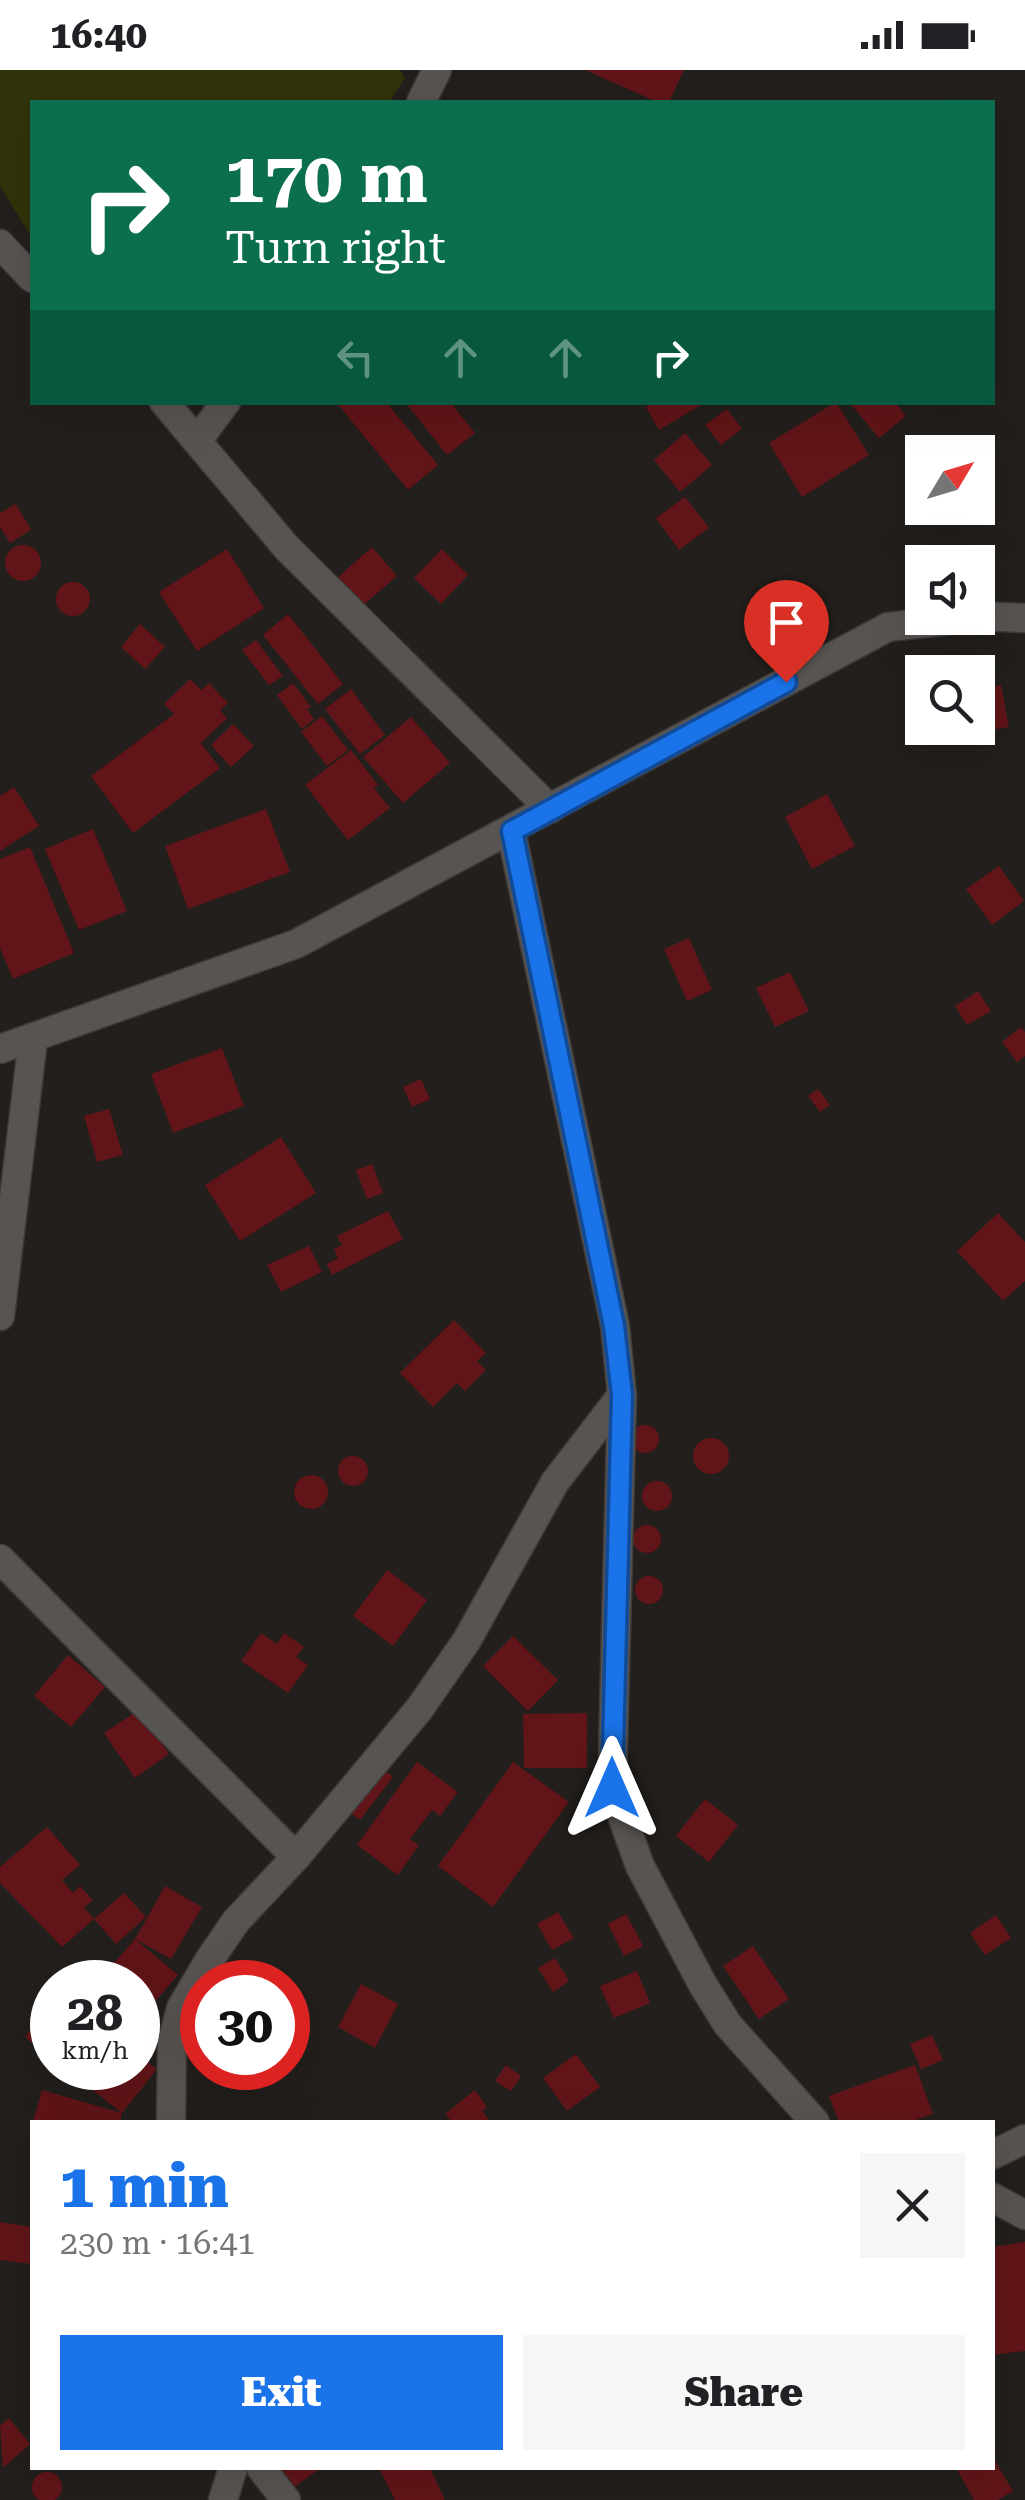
<!DOCTYPE html>
<meta charset="utf-8">
<style>
:root{--surface:#fff;--page:#f6f6f6;--text:#202124;--muted:#757577;--accent:#1a73e8}
body{margin:0;font-family:"Roboto Serif",serif;background:var(--page);color:var(--text);height:100vh;display:flex;flex-direction:column;font-size:38px;white-space:nowrap}
*{box-sizing:border-box;margin:0}
p{font-size:32px;color:var(--muted)}
.icon{flex:none;width:55px;height:55px;fill:none;stroke:currentColor;stroke-width:2;stroke-linecap:round;stroke-linejoin:round}
.map{position:relative;flex:1;overflow:hidden}
.panel{position:absolute;left:30px;top:2050px;width:965px;height:350px;display:flex;flex-direction:column;background:var(--surface);border-radius:0px;box-shadow:0 10px 40px #0002}
.panel>*{flex:none}
.top-card{position:absolute;left:30px;top:30px;width:965px;height:305px;border-radius:0px;box-shadow:0 10px 40px #0002;background:#0b6e4f;color:#fff;overflow:hidden}
.needle{width:65px;rotate:52deg}
.buttons{position:absolute;left:905px;top:365px;display:grid;gap:20px}
.buttons a{display:grid;place-items:center;width:90px;height:90px;border-radius:0px;background:var(--surface);box-shadow:0 10px 40px #0002;font-size:50px}
.speed{position:absolute;left:30px;top:1890px;display:flex;gap:20px;font-size:50px;font-weight:700;text-align:center}
.speed>*{display:grid;place-content:center;width:130px;height:130px;border-radius:50%;background:var(--surface);box-shadow:0 10px 40px #0002;line-height:1}
.speed small{font-size:25px;font-weight:400}
.speed .limit{border:15px solid #d22;background:#fff;color:#111}
.pin{position:absolute;display:grid;place-items:center;width:85px;height:85px;color:#fff;margin:-102px -42px;border-radius:50% 50% 50% 0;rotate:-45deg;box-shadow:0 0 10px #0007}
.pin .icon{rotate:45deg}
.me{position:absolute;width:110px;margin:-55px;rotate:0deg;stroke-linejoin:round;filter:drop-shadow(0 0 8px #0008)}
.turn{display:flex;align-items:center;gap:35px;height:210px;padding:0 30px;font-size:45px}
.turn .icon{width:130px;height:130px;stroke-width:2.5}
.turn b{display:block;font-size:70px;line-height:85px}
.lanes{display:flex;align-items:center;height:95px;padding:0 30px;background:#0003;justify-content:center;gap:50px;direction:ltr}
.lanes .off{opacity:.35}
.round{display:grid;place-items:center;flex:none;width:105px;height:105px;border-radius:0px;background:var(--page)}
.head{display:flex;align-items:center;justify-content:space-between;height:170px;padding:0 30px}
h1{font-size:60px;font-weight:800;line-height:75px;color:var(--accent)}
.primary-button{display:flex;gap:20px;margin-top:auto;padding:20px 30px}
.primary-button a{flex:1;height:115px;border-radius:0px;background:var(--accent);color:#fff;font-size:40px;font-weight:800;line-height:115px;text-align:center}
.primary-button a+a{background:var(--page);color:var(--text)}
.status{display:flex;justify-content:space-between;align-items:center;height:70px;padding:0 50px;background:var(--surface);direction:ltr}
.status svg{height:28px;fill:currentColor}
.map>svg:first-child{display:block}
.green{fill:#31330a}
.building{fill:#611518}
.lines{fill:none;stroke-linecap:round;stroke-linejoin:round}
.minor-casing{stroke:#3d3a39;stroke-width:31}
.tertiary-casing{stroke:#3d3a39;stroke-width:31}
.minor{stroke:#585451;stroke-width:28}
.tertiary{stroke:#585451;stroke-width:28}
.route-casing{stroke:#114b97;stroke-width:25}
.route{stroke:#1a73e8;stroke-width:18}
</style>
<div class="status"><b>16:40</b><svg viewBox="0 0 49 12"><path d="M0 12V9h3v3zM5 12V6h3v6zM10 12V3h3v9zM15 12V0h3v12zM26 1h20v11H26zM47 4h2v5h-2z"/></svg></div>
<div class="map">
<svg width="1025" height="2430" viewBox="0 0 1025 2430">
<rect width="100%" height="100%" fill="#221f1c"/>
<polygon class="green" points="0,0 400,0 405,8 389,32 32,32 32,168 0,116"/>
<g class="building">
<polygon points="585,0 684,0 669,32 657,32"/>
<polygon points="336,332 386,332 438,395 408,420"/>
<polygon points="405,332 450,332 475,363 447,385"/>
<polygon points="653,332 706,332 659,360 646,337"/>
<polygon points="836,332 869,385 802,427 769,373"/>
<polygon points="849,332 895,332 906,346 879,368"/>
<polygon points="727,339 742,359 721,375 705,355"/>
<polygon points="685,363 712,395 680,422 654,390"/>
<polygon points="685,427 709,458 679,480 656,448"/>
<polygon points="16,434 31,460 10,473 0,457 0,443"/>
<circle cx="23" cy="493" r="18"/>
<polygon points="372,477 397,506 360,538 335,510"/>
<polygon points="227,479 264,538 197,581 159,522"/>
<polygon points="442,479 468,505 441,534 414,508"/>
<circle cx="73" cy="529" r="17"/>
<polygon points="288,544 343,614 318,634 263,565"/>
<polygon points="140,554 165,577 145,599 121,577"/>
<polygon points="256,570 283,606 269,615 242,580"/>
<polygon points="190,609 201,620 209,613 228,633 220,640 227,648 201,673 220,698 133,763 91,706 174,644 164,634"/>
<polygon points="293,613 311,637 307,639 314,649 302,659 277,625"/>
<polygon points="1001,615 1009,657 966,664 965,658 978,658 978,619"/>
<polygon points="351,619 385,665 360,684 325,639"/>
<polygon points="322,646 348,680 327,696 301,662"/>
<polygon points="411,647 450,693 403,733 363,687"/>
<polygon points="233,654 254,676 231,697 211,675"/>
<polygon points="351,680 378,715 374,718 390,738 348,770 305,715"/>
<polygon points="14,717 39,756 0,781 0,726"/>
<polygon points="827,724 855,776 812,799 785,747"/>
<polygon points="266,739 290,802 188,839 165,776"/>
<polygon points="93,759 127,841 79,860 45,779"/>
<polygon points="30,777 74,883 13,909 0,878 0,789"/>
<polygon points="999,796 1024,831 992,855 966,819"/>
<polygon points="689,868 712,920 687,931 664,879"/>
<polygon points="790,902 809,941 775,957 756,918"/>
<polygon points="978,921 991,941 967,955 955,936"/>
<polygon points="1021,957 1025,962 1025,986 1017,992 1002,972"/>
<polygon points="222,978 244,1036 173,1063 151,1004"/>
<polygon points="421,1009 430,1029 412,1037 403,1017"/>
<polygon points="818,1019 830,1035 820,1042 808,1026"/>
<polygon points="109,1039 123,1085 97,1092 84,1046"/>
<polygon points="281,1067 316,1123 240,1171 205,1115"/>
<polygon points="372,1094 383,1123 367,1129 356,1100"/>
<polygon points="388,1141 403,1169 332,1205 327,1194 338,1188 334,1179 342,1175 337,1166"/>
<polygon points="998,1143 1025,1172 1025,1211 1003,1231 957,1181"/>
<polygon points="309,1176 322,1202 281,1222 267,1195"/>
<polygon points="454,1250 486,1283 477,1291 486,1300 465,1321 457,1313 433,1337 400,1303"/>
<circle cx="645" cy="1369" r="14"/>
<circle cx="711" cy="1386" r="18"/>
<circle cx="353" cy="1401" r="15"/>
<circle cx="311" cy="1422" r="17"/>
<circle cx="657" cy="1426" r="15"/>
<circle cx="647" cy="1469" r="14"/>
<polygon points="387,1500 427,1530 393,1576 353,1546"/>
<circle cx="649" cy="1520" r="14"/>
<polygon points="261,1563 277,1574 284,1563 304,1577 296,1587 308,1595 288,1623 241,1591"/>
<polygon points="513,1566 558,1610 528,1641 483,1596"/>
<polygon points="68,1585 105,1617 71,1657 34,1626"/>
<polygon points="139,1640 169,1684 135,1708 104,1663"/>
<polygon points="587,1643 587,1698 524,1698 523,1644"/>
<polygon points="417,1692 458,1722 440,1746 432,1740 410,1769 419,1775 398,1805 357,1775"/>
<polygon points="513,1692 569,1732 493,1837 438,1796"/>
<polygon points="381,1697 393,1707 360,1750 347,1740"/>
<polygon points="705,1729 738,1755 709,1792 676,1766"/>
<polygon points="47,1757 80,1795 62,1810 73,1823 80,1816 93,1830 84,1838 94,1849 62,1877 0,1813 0,1797"/>
<polygon points="165,1816 202,1837 171,1889 135,1869"/>
<polygon points="124,1823 146,1847 116,1874 94,1849"/>
<polygon points="558,1842 574,1868 552,1880 537,1854"/>
<polygon points="626,1844 643,1876 624,1886 608,1854"/>
<polygon points="996,1845 1011,1868 985,1885 970,1863"/>
<polygon points="135,1869 178,1905 144,1944 138,1938 138,1912 108,1912 102,1907"/>
<polygon points="753,1876 789,1929 759,1949 723,1896"/>
<polygon points="555,1888 569,1911 553,1922 538,1898"/>
<polygon points="637,1901 650,1933 614,1948 600,1916"/>
<polygon points="361,1914 398,1934 375,1978 338,1957"/>
<polygon points="52,1932 52,1989 25,1967"/>
<polygon points="932,1965 943,1990 921,1999 910,1974"/>
<polygon points="138,1984 157,1999 122,2043 64,1998 138,1998"/>
<polygon points="576,1984 600,2017 567,2041 543,2008"/>
<polygon points="506,1995 521,2006 511,2021 495,2011"/>
<polygon points="915,1995 933,2044 910,2052 839,2052 829,2026"/>
<polygon points="42,2020 122,2043 120,2052 33,2052"/>
<polygon points="475,2020 487,2037 482,2041 491,2052 452,2052 445,2044"/>
<polygon points="0,2152 32,2157 32,2194 0,2190"/>
<polygon points="1025,2172 1025,2281 992,2285 992,2177"/>
<polygon points="9,2348 30,2374 3,2398 0,2356"/>
<polygon points="992,2386 1013,2421 998,2430 974,2430 956,2398 992,2398"/>
<polygon points="278,2398 321,2398 293,2418"/>
<polygon points="379,2398 430,2398 445,2430 395,2430"/>
<circle cx="47" cy="2417" r="15"/>
</g>
<g class="lines">
<g class="minor-casing">
<g id="minor">
<polyline points="421,32 437,0"/>
<polyline points="0,174 32,208"/>
<polyline points="164,332 287,478 550,739"/>
<polyline points="197,371 226,332"/>
<polyline points="511,761 615,1256 622,1325 612,1718 640,1796 703,1915 728,1955 815,2052"/>
<polyline points="0,1246 33,969"/>
<polyline points="0,1489 296,1787"/>
<polyline points="171,2052 172,1973 181,1938 208,1892 236,1851 296,1787 420,1638 467,1570 555,1412 622,1325"/>
<polyline points="992,2085 1025,2069"/>
<polyline points="992,2127 1025,2145"/>
<polyline points="261,2398 286,2430"/>
<polyline points="223,2430 233,2398"/>
</g>
</g>
<g class="tertiary-casing">
<g id="tertiary">
<polyline points="978,546 1025,548"/>
<polyline points="0,979 296,874 888,557 968,548"/>
</g>
</g>
<use href="#minor" class="minor"/>
<use href="#tertiary" class="tertiary"/>
</g>
<g class="lines">
<g class="route-casing">
<polyline id="route" points="612,1718 622,1325 614,1256 512,761 786,612"/>
</g>
<use href="#route" class="route"/>
</g>
</svg>
<div class="buttons">
<a><svg class="needle" viewBox="-14 -14 28 28"><path d="M0-13l5 13h-10z" fill="#e53935"/><path d="M0 13l5-13h-10z" fill="#757577"/></svg></a>
<a><svg class="icon" aria-label="sound" viewBox="0 0 24 24"><path d="M4 9h4l5-4v14l-5-4H4zM17 9q2 3 0 6"/></svg></a>
<a><svg class="icon" aria-label="search" viewBox="0 0 24 24"><circle cx="10" cy="10" r="6"/><path d="M15 15l6 6"/></svg></a>
</div>
<div class="speed"><div>28<small>km/h</small></div><div class="limit">30</div></div>
<div class="pin" style="left:786px;top:612px;background:#d93025"><svg class="icon" aria-label="arrive" viewBox="0 0 24 24"><path d="M6 21V4h12l-3 4 3 4H6"/></svg></div>
<svg class="me" style="left:612px;top:1718px" viewBox="-20 -20 40 40"><path d="M0-17L14 15 0 8-14 15z" fill="#1a73e8" stroke="#fff" stroke-width="4"/></svg>
<div class="top-card">
<div class="turn"><svg class="icon" aria-label="right" viewBox="0 0 24 24"><path d="M7 20v-9h11M14 6l5 5-5 5"/></svg><div><b>170 m</b>Turn right</div></div>
<div class="lanes"><svg class="icon off" aria-label="left" viewBox="0 0 24 24"><path d="M17 20v-9H6M10 6l-5 5 5 5"/></svg><svg class="icon off" aria-label="ahead" viewBox="0 0 24 24"><path d="M12 20V5M6 11l6-6 6 6"/></svg><svg class="icon off" aria-label="ahead" viewBox="0 0 24 24"><path d="M12 20V5M6 11l6-6 6 6"/></svg><svg class="icon" aria-label="right" viewBox="0 0 24 24"><path d="M7 20v-9h11M14 6l5 5-5 5"/></svg></div>
</div>
<section class="panel">
<div class="head"><div><h1>1 min</h1><p>230 m · 16:41</p></div><a class="round"><svg class="icon" aria-label="close" viewBox="0 0 24 24"><path d="M6 6l12 12M18 6L6 18"/></svg></a></div>
<div class="primary-button"><a>Exit</a><a>Share</a></div>
</section>
</div>
